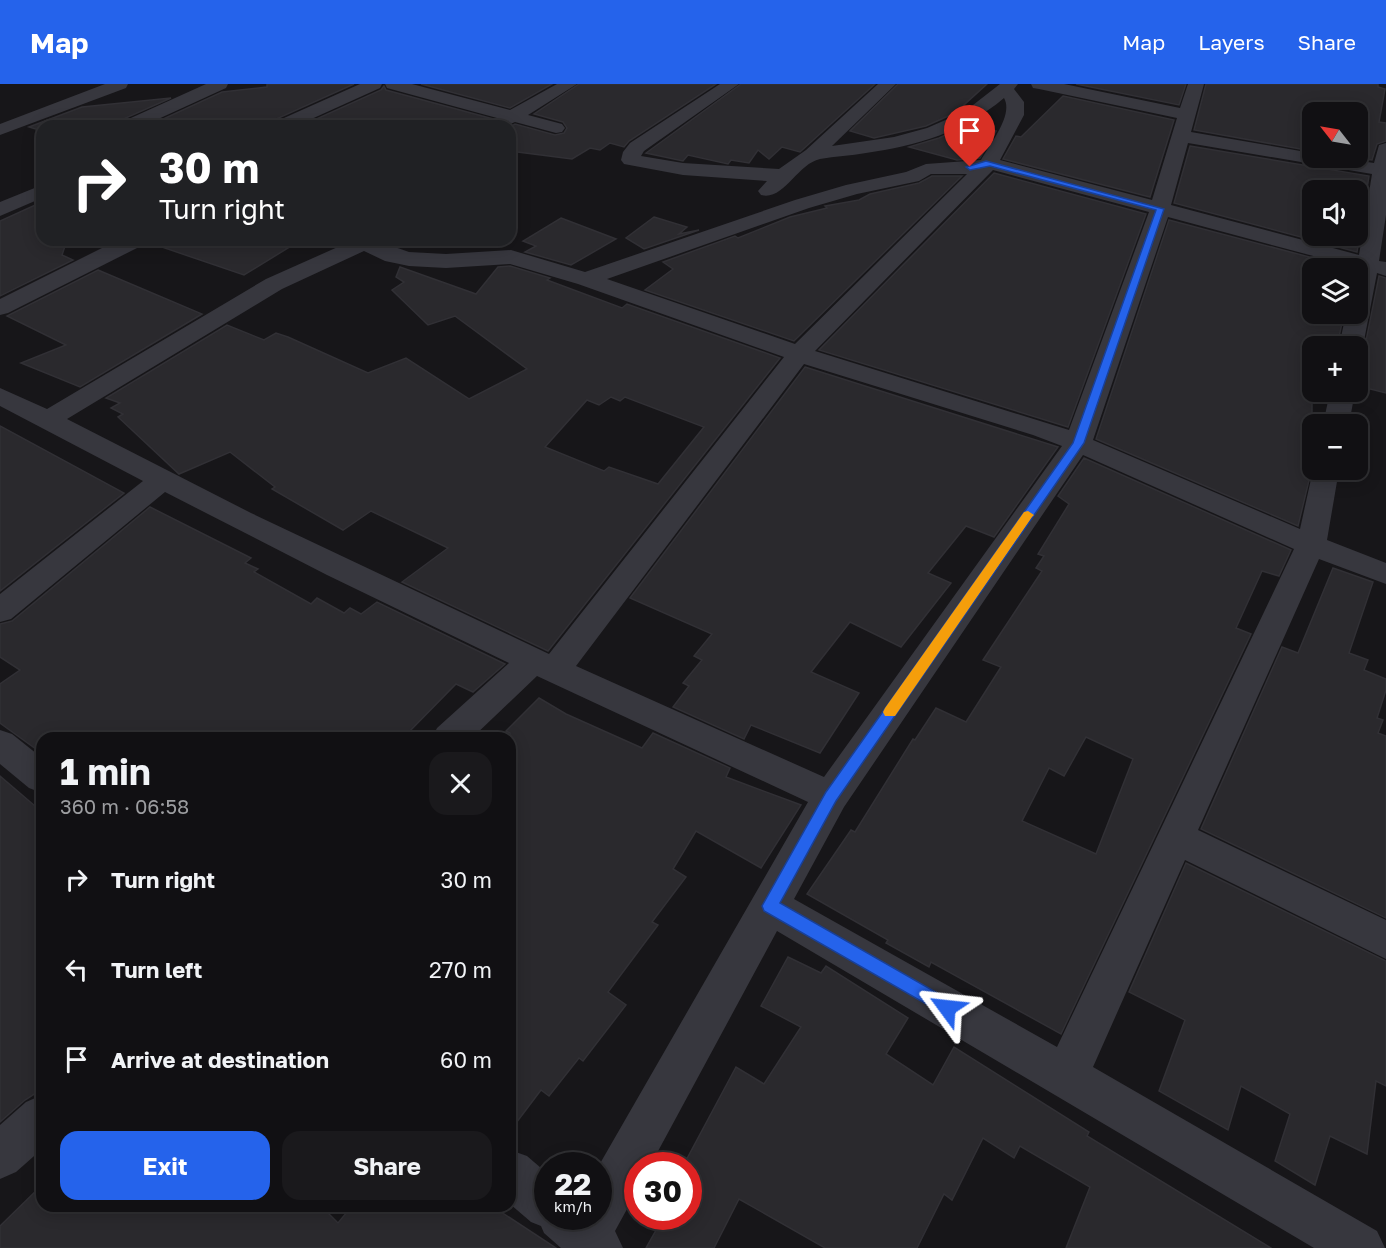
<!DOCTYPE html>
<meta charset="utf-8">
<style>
:root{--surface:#111013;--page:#1a191c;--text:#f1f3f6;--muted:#9c9da0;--line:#303033;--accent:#2563eb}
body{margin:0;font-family:"Golos Text",sans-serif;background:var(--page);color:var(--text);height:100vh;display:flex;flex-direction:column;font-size:22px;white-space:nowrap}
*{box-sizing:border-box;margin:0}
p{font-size:20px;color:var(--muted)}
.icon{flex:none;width:33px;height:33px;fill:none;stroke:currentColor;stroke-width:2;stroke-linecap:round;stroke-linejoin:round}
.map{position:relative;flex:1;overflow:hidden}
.drawer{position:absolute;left:36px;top:648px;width:480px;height:480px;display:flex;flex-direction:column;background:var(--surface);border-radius:18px;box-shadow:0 3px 15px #0003,0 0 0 2px var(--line)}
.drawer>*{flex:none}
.banner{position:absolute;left:36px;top:36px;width:480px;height:126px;border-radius:18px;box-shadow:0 3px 15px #0003,0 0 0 2px var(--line);background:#202124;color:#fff;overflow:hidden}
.needle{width:39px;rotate:301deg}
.buttons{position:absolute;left:1302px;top:18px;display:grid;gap:12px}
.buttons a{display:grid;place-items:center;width:66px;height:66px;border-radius:12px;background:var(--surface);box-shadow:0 3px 15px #0003,0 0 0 2px var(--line);font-size:30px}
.speed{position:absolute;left:534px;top:1068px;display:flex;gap:12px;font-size:30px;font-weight:700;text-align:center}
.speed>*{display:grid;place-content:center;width:78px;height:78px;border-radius:50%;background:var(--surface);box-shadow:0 3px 15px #0003,0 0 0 2px var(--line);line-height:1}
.speed small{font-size:15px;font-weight:400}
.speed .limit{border:9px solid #d22;background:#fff;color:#111}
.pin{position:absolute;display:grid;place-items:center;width:51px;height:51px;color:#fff;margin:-62px -26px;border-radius:50% 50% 50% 0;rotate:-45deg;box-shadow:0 0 6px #0007}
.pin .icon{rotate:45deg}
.me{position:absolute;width:66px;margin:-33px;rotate:300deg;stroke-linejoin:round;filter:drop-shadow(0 0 4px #0008)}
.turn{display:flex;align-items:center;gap:21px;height:126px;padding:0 24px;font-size:27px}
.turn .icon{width:78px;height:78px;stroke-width:2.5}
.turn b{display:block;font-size:42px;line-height:51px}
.round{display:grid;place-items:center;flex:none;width:63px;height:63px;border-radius:18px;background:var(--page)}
.overview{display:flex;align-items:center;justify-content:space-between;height:102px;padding:0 24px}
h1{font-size:36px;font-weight:700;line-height:45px}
.action{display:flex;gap:12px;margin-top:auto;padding:12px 24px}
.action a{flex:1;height:69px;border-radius:18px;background:var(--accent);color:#fff;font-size:24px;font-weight:700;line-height:69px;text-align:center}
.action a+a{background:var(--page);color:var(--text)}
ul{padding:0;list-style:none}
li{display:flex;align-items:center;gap:18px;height:90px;padding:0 24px}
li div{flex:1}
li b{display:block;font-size:22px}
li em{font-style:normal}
header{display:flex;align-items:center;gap:36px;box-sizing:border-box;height:84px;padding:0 30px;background:var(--accent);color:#fff}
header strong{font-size:28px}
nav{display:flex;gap:33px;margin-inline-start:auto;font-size:21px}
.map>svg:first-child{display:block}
.building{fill:#2a292d;stroke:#313035;stroke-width:1.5;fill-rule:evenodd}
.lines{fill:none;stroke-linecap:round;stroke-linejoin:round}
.street{fill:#37373e;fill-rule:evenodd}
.route{fill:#2563eb;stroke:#184099;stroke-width:1.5}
.slow{fill:#f59e0b}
</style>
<header>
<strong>Map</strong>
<nav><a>Map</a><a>Layers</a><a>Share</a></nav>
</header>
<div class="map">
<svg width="1386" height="1164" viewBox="0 0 1386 1164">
<rect width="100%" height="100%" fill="#171619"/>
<g class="building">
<polygon points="267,0 354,0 274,36 270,42 148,42 222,8 267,3"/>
<polygon points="421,0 552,0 510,24"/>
<polygon points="579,0 716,0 629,57 624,63 610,59 600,66 590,64 572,75 510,67 510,43 515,40 555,51 564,49 567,44 563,38 534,30"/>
<polygon points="741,0 875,0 800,68 782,63 769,75 758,66 749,79 731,76 728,80 688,71 683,77 646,69"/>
<polygon points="898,0 987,0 955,29 926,42 874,54 850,47"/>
<polygon points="1076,0 1186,0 1179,21"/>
<polygon points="1206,0 1378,0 1378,3 1385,5 1379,38 1386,39 1386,57 1377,60 1372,76 1353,74 1358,74 1358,28 1312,28 1312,67 1194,46"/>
<polygon points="384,2 386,6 493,35 496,42 301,42 381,6"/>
<polygon points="1063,12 1174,36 1150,113 1003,75 1016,52 1021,53"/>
<polygon points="171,14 121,36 117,42 42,42 42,47 29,43 82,23"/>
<polygon points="968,41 996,47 980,74 957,76 909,63 939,54"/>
<path d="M 1190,62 L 1369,92 L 1357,168 L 1174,119 ZM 1312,106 L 1358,106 L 1358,152 L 1312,152 Z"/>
<polygon points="994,89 1146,130 1068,343 819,266"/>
<polygon points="932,92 962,92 794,257 645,206 673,185 663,178 735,152 738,154 790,133 827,124 825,122 859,116 870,110 919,99"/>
<polygon points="42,118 42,156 67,156 62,171 73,176 0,212 0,137"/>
<polygon points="654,133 687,143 679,150 699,146 644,165 626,154"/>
<polygon points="561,134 616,155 571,181 525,168 536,162 523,157"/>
<polygon points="1169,136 1351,184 1312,184 1312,230 1344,230 1337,262 1312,262 1312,384 1298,442 1096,355"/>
<polygon points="156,156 301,156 244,191 156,161"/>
<path d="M 510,182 L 550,194 L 547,196 L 622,224 L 627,220 L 780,274 L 548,567 L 402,498 L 448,464 L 371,427 L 343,446 L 272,405 L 275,403 L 230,368 L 179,390 L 118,333 L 123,330 L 111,324 L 120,319 L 106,314 L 227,241 L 264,256 L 276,249 L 288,253 L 368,289 L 406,274 L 469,315 L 527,285 L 455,232 L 428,241 L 392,206 L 404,198 L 396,193 L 400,183 L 476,210 L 498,183 ZM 611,313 L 620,317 L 625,313 L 704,343 L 658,400 L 609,383 L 604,387 L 545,363 L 587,316 L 599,321 Z"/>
<polygon points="98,186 202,230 80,303 21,279 66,261 7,232"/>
<polygon points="1379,192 1386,194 1386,309 1358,302 1358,270 1365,262"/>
<polygon points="805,283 1058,363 994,453 966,442 928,489 951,499 901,563 850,538 811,588 859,609 820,669 751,641 744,655 673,623 689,602 683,599 702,576 694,572 712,550 630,514"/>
<polygon points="0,342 124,409 0,507"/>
<path d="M 1084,374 L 1291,466 L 1279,492 L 1262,487 L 1236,544 L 1251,550 L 1061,950 L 931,878 L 929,883 L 886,859 L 888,856 L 807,810 L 851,746 L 855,748 L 913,655 L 915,656 L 936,624 L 966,638 L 1001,583 L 983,576 L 1042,487 L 1036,484 L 1044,472 L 1038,470 L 1069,420 L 1058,412 ZM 1086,653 L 1133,675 L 1096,770 L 1022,737 L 1049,684 L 1064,692 Z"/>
<polygon points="150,423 251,474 245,479 258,485 254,488 311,520 317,514 344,529 350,524 361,530 377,518 505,580 473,608 456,600 403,654 42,654 40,668 0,639 0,600 20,586 0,573 0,540 12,537"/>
<polygon points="1333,484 1373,498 1349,569 1368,576 1364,586 1386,595 1386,606 1377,634 1383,636 1378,649 1386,652 1386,834 1201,745 1282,563 1298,569"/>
<polygon points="539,614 566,630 642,664 653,649 730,684 726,693 801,721 761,784 696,747 673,785 686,793 652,838 658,841 608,908 626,921 583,977 579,974 549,1012 541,1006 510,1047 510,649 506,647"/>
<polygon points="0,692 42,728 42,1005 25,1016 0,1038"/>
<polygon points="1186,779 1386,877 1386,1002 1376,997 1367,1070 1330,1052 1315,1101 1275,1077 1290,1030 1241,1002 1228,1046 1159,1007 1185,936 1129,908"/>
<polygon points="788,873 821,889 826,882 908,934 886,970 933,1001 954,963 1089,1048 1087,1052 1271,1164 1066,1164 1090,1103 1020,1062 1014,1074 983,1054 952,1116 944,1110 917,1164 825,1164 739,1115 714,1164 646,1164 664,1132 688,1132 688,1082 683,1082 736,983 764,1000 801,943 761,922"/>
<polygon points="42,1101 42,1122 321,1122 338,1139 352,1122 492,1122 556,1164 0,1164 0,1142"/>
</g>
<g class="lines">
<g class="street">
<polygon points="105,0 128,0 126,4 0,51 0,40"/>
<polygon points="206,0 228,0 226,4 143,42 119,42 122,38"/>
<polygon points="360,0 382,0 380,4 296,42 272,42 275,38"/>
<polygon points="385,0 412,0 510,26 557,0 577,0 528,31 562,40 565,44 562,48 556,49 515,38 506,42 498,41 495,37 497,34 387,4"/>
<path d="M 720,0 L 739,0 L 644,67 L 641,72 L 683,79 L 779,85 L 806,66 L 878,0 L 896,0 L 832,62 L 894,53 L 927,44 L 964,28 L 1000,0 L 1018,0 L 1014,5 L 1024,18 L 1024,31 L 1000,76 L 1152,116 L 1177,34 L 1039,5 L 1033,4 L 1031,0 L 1064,0 L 1180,24 L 1188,0 L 1204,0 L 1191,48 L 1312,69 L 1312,74 L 1341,74 L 1374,79 L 1379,61 L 1386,59 L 1386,131 L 1379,177 L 1386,178 L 1386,192 L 1377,189 L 1363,262 L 1360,267 L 1358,268 L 1358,262 L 1339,262 L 1346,230 L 1358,230 L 1358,184 L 1168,133 L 1093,356 L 1300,445 L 1313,386 L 1339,386 L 1327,456 L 1386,479 L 1386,500 L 1319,475 L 1198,746 L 1386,836 L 1386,875 L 1185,776 L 1093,983 L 1377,1147 L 1385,1164 L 1314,1164 L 777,847 L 650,1082 L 638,1082 L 638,1105 L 615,1147 L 623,1164 L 561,1164 L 544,1149 L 541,1142 L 531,1138 L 510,1120 L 510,1066 L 527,1072 L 548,1090 L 548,1132 L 598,1132 L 598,1083 L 808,718 L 537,592 L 472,654 L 432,654 L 437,644 L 509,579 L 327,491 L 165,408 L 11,535 L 0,538 L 0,510 L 143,397 L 0,322 L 0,304 L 47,325 L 266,195 L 349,158 L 347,156 L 375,156 L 409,168 L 446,170 L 511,166 L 585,188 L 795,116 L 846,101 L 906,88 L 926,80 L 981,76 C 989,61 1014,31 1004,14 C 964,48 916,62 866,69 C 851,72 835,72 820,75 C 797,80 784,117 761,111 L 758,107 L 767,97 L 683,91 L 624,80 L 621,76 L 623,68 L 630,59 ZM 1188,59 L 1372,90 L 1359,171 L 1171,121 ZM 993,86 L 1149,128 L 1069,346 L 815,267 ZM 931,90 L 967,90 L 795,260 L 607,195 L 809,124 L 857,110 L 919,97 ZM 364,167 L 385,177 L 409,182 L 446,184 L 510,180 L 578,200 L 784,273 L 549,570 L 251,429 L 67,335 L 282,205 ZM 804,280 L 1033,351 L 1062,362 L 824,693 L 576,582 ZM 1083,371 L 1294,465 L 1057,963 L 794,815 L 844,723 Z"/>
<polygon points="42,101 42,114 0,132 0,118"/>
<polygon points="118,156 146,156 143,161 8,229 0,231 0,215"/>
<polygon points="1330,308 1355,308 1349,340 1323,340"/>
<polygon points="0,646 12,650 42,674 42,709 29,704 0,680"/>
<polygon points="42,1011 42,1065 16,1088 0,1095 0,1041 26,1018"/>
</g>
</g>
<polygon class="route" points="986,77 1164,125 1084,359 836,717 780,819 953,918 956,924 953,930 947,932 764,827 762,822 826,708 1073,359 1156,126 990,82 970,86 966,83"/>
<polygon class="slow" points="1028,427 1034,431 1032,433 895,632 885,632 883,628 885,624 1024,428"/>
</svg>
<div class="buttons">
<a><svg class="needle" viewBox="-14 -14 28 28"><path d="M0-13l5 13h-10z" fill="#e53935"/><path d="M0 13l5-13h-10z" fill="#9c9da0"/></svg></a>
<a><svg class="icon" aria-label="sound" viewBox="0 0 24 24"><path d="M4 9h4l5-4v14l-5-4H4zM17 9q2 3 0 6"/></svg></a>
<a><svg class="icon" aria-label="layers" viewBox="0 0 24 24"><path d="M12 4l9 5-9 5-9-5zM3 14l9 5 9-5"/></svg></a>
<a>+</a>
<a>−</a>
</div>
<div class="speed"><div>22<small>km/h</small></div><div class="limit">30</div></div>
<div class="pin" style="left:970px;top:83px;background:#d93025"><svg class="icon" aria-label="arrive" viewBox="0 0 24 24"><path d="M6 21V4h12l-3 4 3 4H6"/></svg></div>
<svg class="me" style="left:947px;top:924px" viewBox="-20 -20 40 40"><path d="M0-17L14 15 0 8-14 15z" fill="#2563eb" stroke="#fff" stroke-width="4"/></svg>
<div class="banner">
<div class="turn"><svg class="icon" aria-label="right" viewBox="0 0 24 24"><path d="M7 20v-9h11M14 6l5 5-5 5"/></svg><div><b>30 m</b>Turn right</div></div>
</div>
<section class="drawer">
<div class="overview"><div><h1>1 min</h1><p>360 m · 06:58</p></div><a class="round"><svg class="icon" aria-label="close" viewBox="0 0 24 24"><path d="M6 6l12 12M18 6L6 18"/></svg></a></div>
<ul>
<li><svg class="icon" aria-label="right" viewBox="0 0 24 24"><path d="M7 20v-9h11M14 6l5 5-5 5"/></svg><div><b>Turn right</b></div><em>30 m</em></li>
<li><svg class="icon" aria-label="left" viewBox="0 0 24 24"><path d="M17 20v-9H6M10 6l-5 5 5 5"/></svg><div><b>Turn left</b></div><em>270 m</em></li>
<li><svg class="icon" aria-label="arrive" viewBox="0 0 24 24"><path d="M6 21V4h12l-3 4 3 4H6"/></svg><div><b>Arrive at destination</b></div><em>60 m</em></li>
</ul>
<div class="action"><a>Exit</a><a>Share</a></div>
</section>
</div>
